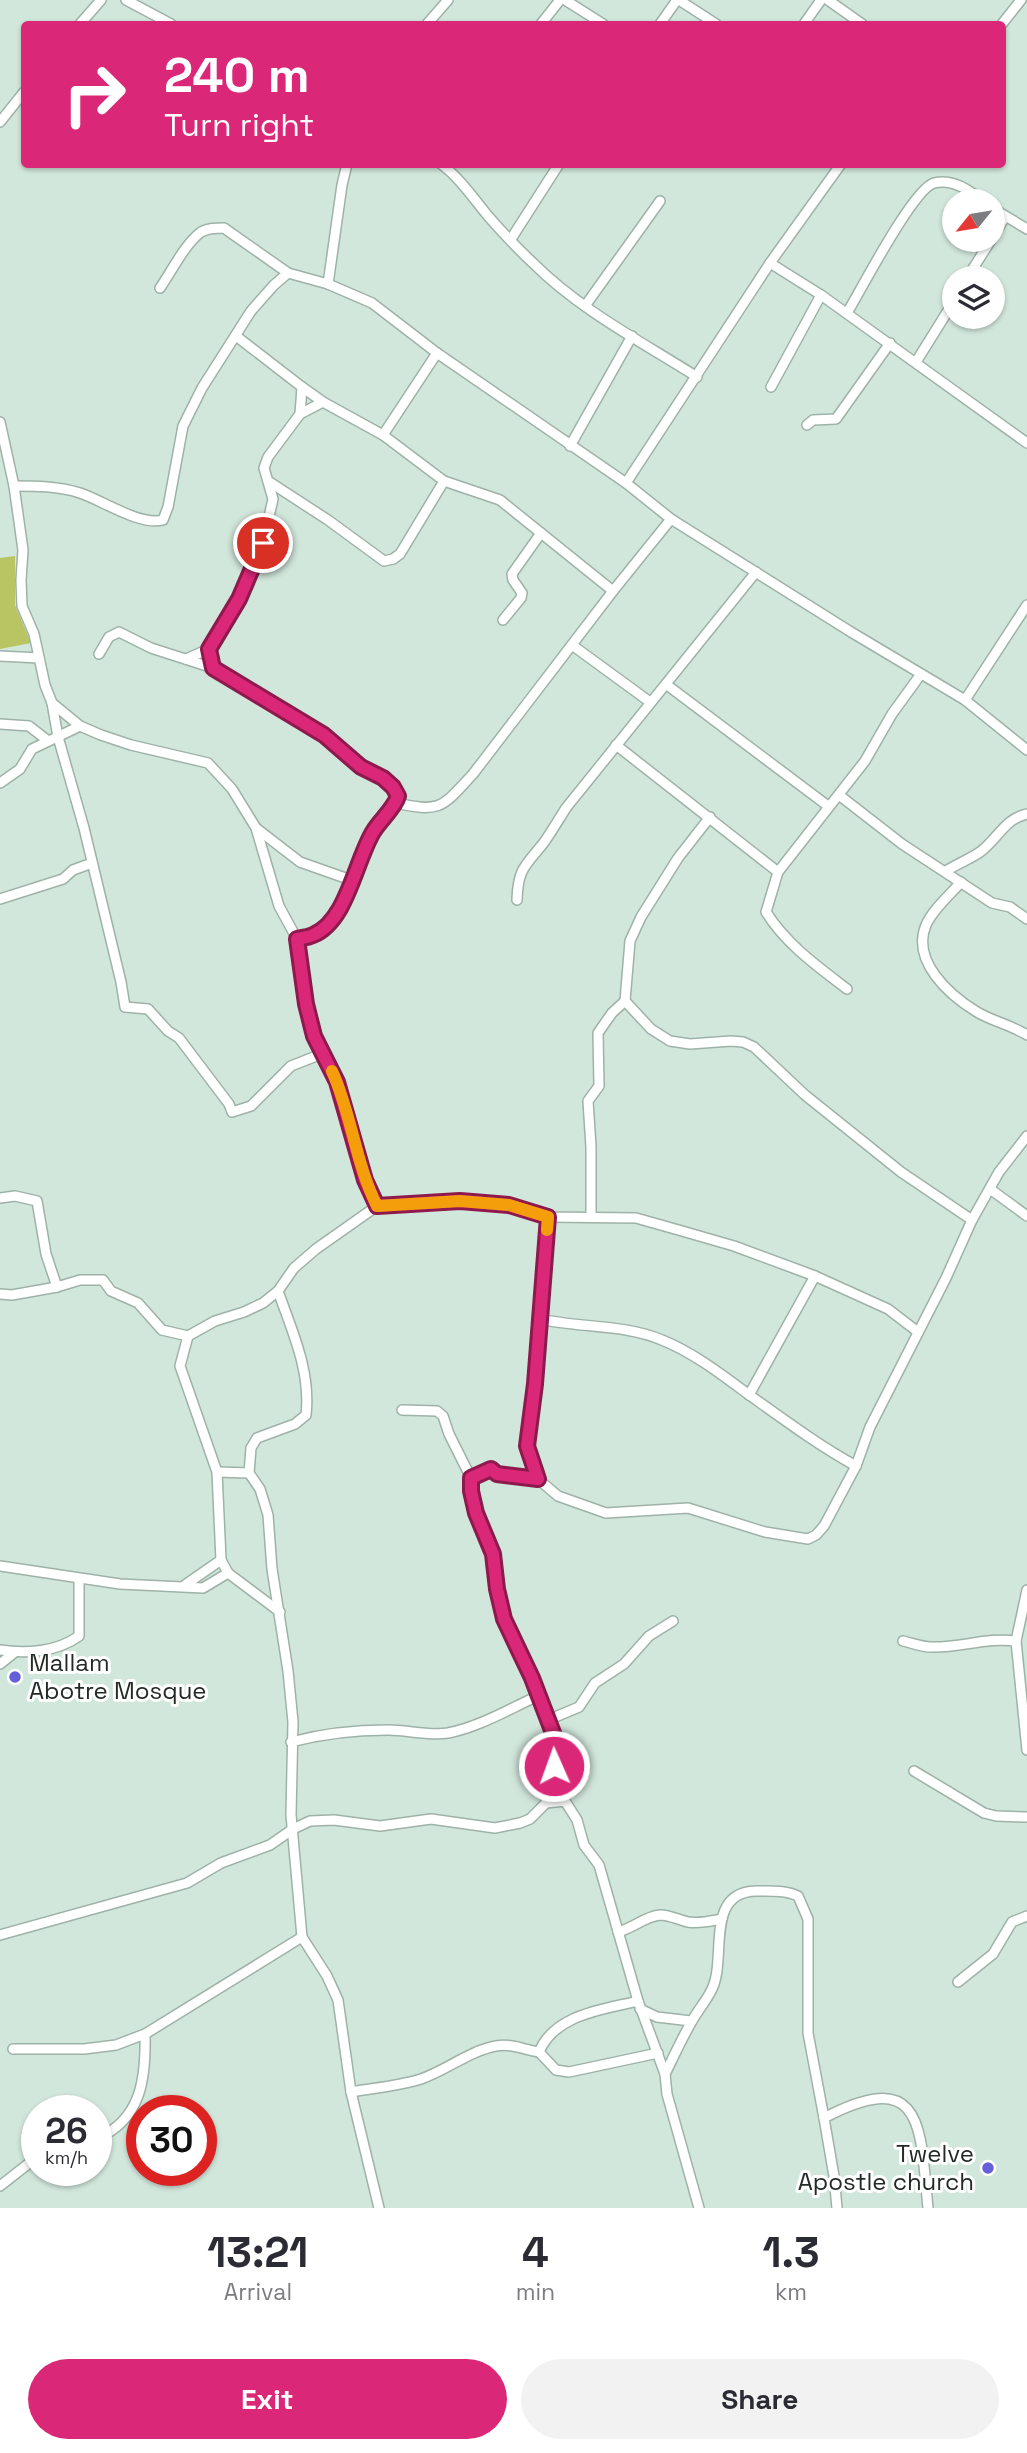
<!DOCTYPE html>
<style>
:root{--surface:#fff;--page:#f2f2f3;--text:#2b2b33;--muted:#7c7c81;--accent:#db2777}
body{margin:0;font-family:"Space Grotesk",sans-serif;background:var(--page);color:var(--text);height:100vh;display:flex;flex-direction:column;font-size:26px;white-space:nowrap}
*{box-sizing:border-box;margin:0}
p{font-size:23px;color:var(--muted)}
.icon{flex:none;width:38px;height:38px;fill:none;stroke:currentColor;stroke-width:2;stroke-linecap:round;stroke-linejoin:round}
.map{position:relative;height:2208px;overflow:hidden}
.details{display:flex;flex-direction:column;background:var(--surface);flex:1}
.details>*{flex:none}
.guide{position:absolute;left:21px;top:21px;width:985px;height:147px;border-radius:7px;box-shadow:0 2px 5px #0004;background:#db2777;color:#fff;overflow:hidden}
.needle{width:46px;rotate:240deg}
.tools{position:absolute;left:942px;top:189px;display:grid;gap:14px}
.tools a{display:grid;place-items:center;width:63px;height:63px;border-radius:50%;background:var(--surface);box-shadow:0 2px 5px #0004;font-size:35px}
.speed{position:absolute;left:21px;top:2095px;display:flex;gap:14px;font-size:35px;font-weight:700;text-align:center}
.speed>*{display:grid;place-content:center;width:91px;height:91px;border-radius:50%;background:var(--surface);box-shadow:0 2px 5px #0004;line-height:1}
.speed small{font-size:18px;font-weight:400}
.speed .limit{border:10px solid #d22;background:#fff;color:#111}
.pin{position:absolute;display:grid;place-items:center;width:60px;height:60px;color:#fff;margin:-30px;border:4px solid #fff;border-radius:50%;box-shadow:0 2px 7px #0007}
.me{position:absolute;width:77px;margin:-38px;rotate:358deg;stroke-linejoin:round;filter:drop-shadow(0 0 5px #0008)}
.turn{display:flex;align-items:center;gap:24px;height:147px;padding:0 28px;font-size:32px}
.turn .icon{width:91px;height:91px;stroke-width:2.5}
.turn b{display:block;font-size:49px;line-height:60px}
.eta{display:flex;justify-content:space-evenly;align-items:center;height:119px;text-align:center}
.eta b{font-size:42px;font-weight:800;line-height:49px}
.cta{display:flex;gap:14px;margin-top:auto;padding:14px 28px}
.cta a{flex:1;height:80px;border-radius:42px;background:var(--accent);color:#fff;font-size:28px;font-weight:800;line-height:80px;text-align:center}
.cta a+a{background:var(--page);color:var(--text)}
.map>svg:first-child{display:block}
.green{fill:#b8c562}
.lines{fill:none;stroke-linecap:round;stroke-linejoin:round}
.street-casing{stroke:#9eb2a8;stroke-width:12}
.street{stroke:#fff;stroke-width:9}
.route-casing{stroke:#8e194d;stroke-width:18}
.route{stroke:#db2777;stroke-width:12}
.slow{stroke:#f59e0b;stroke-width:12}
.poi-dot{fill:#6560d9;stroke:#fff;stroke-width:2.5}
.labels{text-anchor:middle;stroke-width:6;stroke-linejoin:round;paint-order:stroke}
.poi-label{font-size:24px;fill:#232b27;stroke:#fff;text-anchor:start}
</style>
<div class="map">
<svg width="1027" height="2208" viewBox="0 0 1027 2208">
<rect width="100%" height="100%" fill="#d2e7dc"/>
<polygon class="green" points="15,556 15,605 31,643 0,649 0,558"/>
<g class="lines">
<g class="street-casing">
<g id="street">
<polyline points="126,0 171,24"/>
<polyline points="565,0 603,24"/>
<polyline points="679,0 716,24"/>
<polyline points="828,0 862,24"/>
<polyline points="80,24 101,0"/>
<polyline points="427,24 448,0"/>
<polyline points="541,24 560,0"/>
<polyline points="660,24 677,0"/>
<polyline points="804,24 821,0"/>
<polyline points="1002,24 1021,0"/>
<polyline points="0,122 24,92"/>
<path d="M 441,164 C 460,178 474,199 488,216 C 502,232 518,249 533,263 C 580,310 642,342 697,377"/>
<polyline points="992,208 1027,229"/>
<polyline points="992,238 1005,217"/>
<polyline points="511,239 559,164"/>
<polyline points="770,263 821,295 1027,443"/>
<polyline points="967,278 991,240"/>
<polyline points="328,284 342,185 347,164"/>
<path d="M 160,288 C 172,271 184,245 201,232 C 208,228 216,228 224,228 L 288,273 L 328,284 L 372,303 L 437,353 L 626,483 L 671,519 L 851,632 L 965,700 L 1027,750"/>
<polyline points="585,306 660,201"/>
<path d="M 847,313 C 861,290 913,189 934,183 C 953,178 970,191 983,201"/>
<polyline points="236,336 302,387 323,402 383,435 444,481 500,500 613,591"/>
<polyline points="916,362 954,301"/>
<polyline points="771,387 821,295"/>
<polyline points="300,414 302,387"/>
<polyline points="0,422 14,486 23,550 21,580 22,606 34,634 45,685 52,703 80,726 101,735 131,745 208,763 232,789 256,828 279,906 297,939"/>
<polyline points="807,425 813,420 836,419 890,343"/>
<polyline points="383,435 437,353"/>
<polyline points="570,446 632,336"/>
<polyline points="268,481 328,520 384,561 393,559 400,554 444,481"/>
<polyline points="626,483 770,263 841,164"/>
<path d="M 14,486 C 36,486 58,486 80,493 C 102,500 139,526 163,520 L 168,507 L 183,426 L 202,388 L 251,311 L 274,285 L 288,273"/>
<polyline points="503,620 521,598 522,593 513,580 512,574 541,533"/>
<polyline points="572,645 650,702"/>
<path d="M 99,654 L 109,637 L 119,632 L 151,648 L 213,668 L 291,714 L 324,735 L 361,767 L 383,778 L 393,787 L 398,796 C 394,809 380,820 373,832 C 356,862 347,921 313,935 C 308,937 302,938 297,939 L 306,1004 L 314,1036 L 337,1082 L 365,1180 L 377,1206"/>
<polyline points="0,656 39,658"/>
<polyline points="186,659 209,649 239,599 253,569 263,543 273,499 264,468 268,457 300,414 323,402"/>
<polyline points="667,685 828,806"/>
<polyline points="965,700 1027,605"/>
<polyline points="52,703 58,737 84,828 121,982 125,1007 148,1009 168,1031 179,1038 229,1104 232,1112 251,1106 291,1066 324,1053"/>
<polyline points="0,724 29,726 47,740"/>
<polyline points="616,745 778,872"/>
<polyline points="0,783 20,769 32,749 80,726"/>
<polyline points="839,795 902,844 992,903 1010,907 1027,919"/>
<path d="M 396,803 C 442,813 442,807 473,774 L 613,591 L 671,519"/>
<polyline points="710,817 678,858 641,917 630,941 625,1001 651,1029 670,1041 690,1044 731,1041 743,1042 754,1047 805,1095 901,1172 972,1220"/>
<polyline points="256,828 300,862 351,880"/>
<path d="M 946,871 C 957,864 970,859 980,852 C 998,839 1004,819 1027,814"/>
<path d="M 961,882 C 950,895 933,909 926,925 C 911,961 949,995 977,1012 C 992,1021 1011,1025 1027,1035"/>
<polyline points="0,899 63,879 73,870 92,863"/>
<path d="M 517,900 C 518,867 526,866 545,841 C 552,831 559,819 566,808 L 756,572"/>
<path d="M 847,989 C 817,966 786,944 766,912 L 778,872 L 865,761 L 892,714 L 921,674"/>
<polyline points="990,1189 1027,1216"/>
<polyline points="0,1198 15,1196 37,1201 46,1254 57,1287 80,1280 103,1280 111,1291 138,1303 162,1330 188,1336 215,1321 244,1312 263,1303 278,1291 294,1268 316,1249 377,1206 460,1201 509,1205 548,1217 636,1218 682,1231 734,1246 815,1276 888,1309 918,1332"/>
<polyline points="591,1216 591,1147 588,1101 599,1086 598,1033 612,1013 625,1001"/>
<polyline points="548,1217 535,1384 527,1446 538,1479 558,1496 606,1513 688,1508 765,1532 808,1539 816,1535 824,1526 856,1466 870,1427 946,1278 972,1220 999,1172 1027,1136"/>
<path d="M 278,1291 C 292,1331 311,1371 306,1415 L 295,1424 L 257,1438 L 251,1448 L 249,1473 L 260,1489 L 268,1515 L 272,1569 L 288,1671 L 293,1722 L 291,1815 L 302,1937 L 327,1976 L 338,2000 L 351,2092 L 379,2208"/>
<polyline points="0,1294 12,1295 57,1287"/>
<path d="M 540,1319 C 580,1328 624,1324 662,1340 C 694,1353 721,1374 748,1394 C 783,1419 818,1445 856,1466"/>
<polyline points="188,1336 180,1366 217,1472 221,1560 228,1573"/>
<polyline points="749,1395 815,1276"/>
<polyline points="402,1410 437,1411 443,1416 449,1434 471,1478"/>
<polyline points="217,1472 249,1473"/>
<polyline points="538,1479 497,1474 490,1469 471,1478 476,1513 493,1554 497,1589 504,1619 532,1678 548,1720 579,1707 595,1683 624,1664 649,1636 673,1621"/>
<polyline points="0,1566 120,1584 203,1588 228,1573 280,1612"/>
<polyline points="185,1585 221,1560"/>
<path d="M 903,1641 C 912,1643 922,1647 931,1647 C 960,1648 987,1637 1016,1641 L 1027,1750"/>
<polyline points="1016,1641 1027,1590"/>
<path d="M 0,1650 C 26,1654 57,1652 79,1636 L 79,1579"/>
<polyline points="0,1664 15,1652"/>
<path d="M 291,1742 C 321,1734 357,1730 388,1730 C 408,1730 428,1736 448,1733 C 479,1727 509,1709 538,1696"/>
<polyline points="914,1771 984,1813 996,1816 1027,1817"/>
<polyline points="546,1803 565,1801 577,1820 584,1845 599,1865 638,2001 665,2074 667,2094 699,2208"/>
<path d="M 618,1932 C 633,1928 646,1916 660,1915 C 670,1915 679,1920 688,1922 C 699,1924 711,1921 722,1919"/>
<polyline points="0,1935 187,1883 221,1863 270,1845 293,1829 310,1821 334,1820 380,1826 431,1819 495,1828 520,1823 530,1819 546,1803 558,1746 548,1720"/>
<polyline points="958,1982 993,1954 1012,1922 1027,1916"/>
<polyline points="640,2009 657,2017 691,2021"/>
<polyline points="13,2049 84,2049 116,2045 145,2034"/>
<path d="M 539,2052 C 555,2014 602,2010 638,2001"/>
<path d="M 665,2074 C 674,2056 682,2038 692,2021 C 698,2010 707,2000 712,1989 C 727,1959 704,1892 756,1891 C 770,1891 785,1890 798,1896 L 808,1919 L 808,2033 L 824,2118"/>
<path d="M 351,2092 C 374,2088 399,2086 421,2079 C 447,2070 469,2051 496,2046 C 512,2043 524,2050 539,2052 L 556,2070 L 569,2072 L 658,2053"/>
<path d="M 96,2139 C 142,2120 146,2077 145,2034 L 302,1937"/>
<polyline points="0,2186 37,2157"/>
<path d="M 837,2208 L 834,2176 L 824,2118 C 925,2065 920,2129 928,2208"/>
</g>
</g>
<use href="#street" class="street"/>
</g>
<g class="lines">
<g class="route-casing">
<path id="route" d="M 263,543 L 239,599 L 209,649 L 213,668 L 324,735 L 361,767 L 383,778 L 393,787 L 398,796 C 394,809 380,820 373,832 C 355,862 347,921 313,935 C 309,937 302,938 297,939 L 306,1004 L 314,1036 L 337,1082 L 365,1180 L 377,1206 L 460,1201 L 509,1205 L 548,1217 L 535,1384 L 527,1446 L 538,1479 L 497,1474 L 491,1469 L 471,1478 L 471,1491 L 476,1513 L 493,1554 L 497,1589 L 504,1619 L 532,1678 L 558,1746 L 554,1766"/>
</g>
<use href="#route" class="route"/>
<path class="slow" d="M 332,1071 C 352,1115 355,1162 377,1206 L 460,1201 L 509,1205 L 548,1217 L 547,1230"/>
</g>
<g class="poi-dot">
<circle cx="15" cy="1677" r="7"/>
<circle cx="988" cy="2168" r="7"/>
</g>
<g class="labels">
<g class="poi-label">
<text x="29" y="1671">Mallam<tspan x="29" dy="28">Abotre Mosque</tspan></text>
<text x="974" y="2162" text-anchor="end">Twelve<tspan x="974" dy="28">Apostle church</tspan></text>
</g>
</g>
</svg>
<div class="tools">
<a><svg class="needle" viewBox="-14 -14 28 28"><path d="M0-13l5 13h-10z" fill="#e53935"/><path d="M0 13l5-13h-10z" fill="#7c7c81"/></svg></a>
<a><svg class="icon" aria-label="layers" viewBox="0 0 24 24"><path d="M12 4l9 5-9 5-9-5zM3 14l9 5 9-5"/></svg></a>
</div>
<div class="speed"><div>26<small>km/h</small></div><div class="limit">30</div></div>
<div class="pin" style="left:263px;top:543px;background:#d93025"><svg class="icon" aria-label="arrive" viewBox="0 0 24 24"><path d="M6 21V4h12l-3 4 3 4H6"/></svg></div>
<svg class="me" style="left:554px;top:1766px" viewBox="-20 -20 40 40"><circle r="17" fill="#db2777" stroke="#fff" stroke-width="3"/><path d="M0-11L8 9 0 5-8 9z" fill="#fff"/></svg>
<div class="guide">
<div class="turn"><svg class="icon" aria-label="right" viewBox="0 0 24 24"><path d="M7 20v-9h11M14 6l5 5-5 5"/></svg><div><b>240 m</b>Turn right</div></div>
</div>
</div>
<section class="details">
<div class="eta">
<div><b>13:21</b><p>Arrival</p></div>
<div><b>4</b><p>min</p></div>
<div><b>1.3</b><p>km</p></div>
</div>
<div class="cta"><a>Exit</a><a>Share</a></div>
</section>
